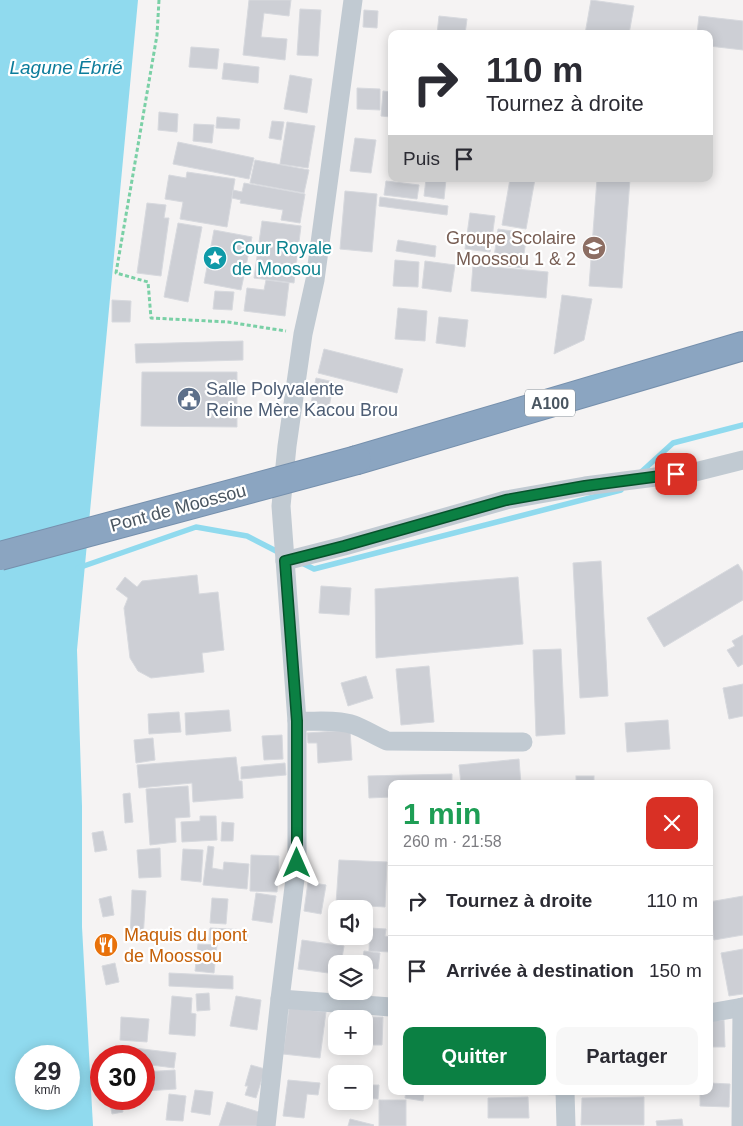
<!DOCTYPE html>
<html lang="fr">
<meta charset="utf-8">
<style>
:root{--surface:#fff;--page:#f7f7f7;--text:#2b2b33;--muted:#7c7c81;--line:#e1e1e2;--accent:#0b8043}
body{margin:0;font-family:Helvetica,sans-serif;background:var(--page);color:var(--text);height:100vh;display:flex;flex-direction:column;font-size:19px;white-space:nowrap}
*{box-sizing:border-box;margin:0}
p{font-size:16px;color:var(--muted)}
.icon{flex:none;width:28px;height:28px;fill:none;stroke:currentColor;stroke-width:2;stroke-linecap:round;stroke-linejoin:round}
.map{position:relative;flex:1;overflow:hidden}
.details{position:absolute;left:388px;top:780px;width:325px;height:315px;display:flex;flex-direction:column;background:var(--surface);border-radius:10px;box-shadow:0 2px 12px #0003}
.details>*{flex:none}
.guide{position:absolute;left:388px;top:30px;width:325px;height:152px;border-radius:10px;box-shadow:0 2px 12px #0003;background:#fff;color:var(--text);overflow:hidden}
.tools{position:absolute;left:328px;top:900px;display:grid;gap:10px}
.tools a{display:grid;place-items:center;width:45px;height:45px;border-radius:10px;background:var(--surface);box-shadow:0 2px 12px #0003;font-size:25px}
.speed{position:absolute;left:15px;top:1045px;display:flex;gap:10px;font-size:25px;font-weight:700;text-align:center}
.speed>*{display:grid;place-content:center;width:65px;height:65px;border-radius:50%;background:var(--surface);box-shadow:0 2px 12px #0003;line-height:1}
.speed small{font-size:12px;font-weight:400}
.speed .limit{border:8px solid #d22;background:#fff;color:#111}
.pin{position:absolute;display:grid;place-items:center;width:42px;height:42px;color:#fff;margin:-21px;border-radius:10px;box-shadow:0 2px 8px #0006}
.me{position:absolute;width:55px;margin:-28px;rotate:0deg;stroke-linejoin:round;filter:drop-shadow(0 0 4px #0008)}
.turn{display:flex;align-items:center;gap:18px;height:105px;padding:0 15px;font-size:22px}
.turn .icon{width:65px;height:65px;stroke-width:2.5}
.turn b{display:block;font-size:35px;line-height:42px}
.then{display:flex;align-items:center;height:48px;padding:0 15px;background:#0003;gap:10px;font-size:19px}
.round{display:grid;place-items:center;flex:none;width:52px;height:52px;border-radius:10px;background:var(--page)}
.headline{display:flex;align-items:center;justify-content:space-between;height:85px;padding:0 15px}
h1{font-size:30px;font-weight:600;line-height:38px;color:#1e9e55}
.button{display:flex;gap:10px;margin-top:auto;padding:10px 15px}
.button a{flex:1;height:58px;border-radius:10px;background:var(--accent);color:#fff;font-size:20px;font-weight:600;line-height:58px;text-align:center}
.button a+a{background:var(--page);color:var(--text)}
ul{padding:0;list-style:none}
li{display:flex;align-items:center;gap:15px;height:70px;padding:0 15px;border-top:1px solid var(--line)}
li div{flex:1}
li b{display:block;font-size:19px}
li em{font-style:normal}
.map>svg:first-child{display:block}
.water{fill:#90daee;fill-rule:evenodd}
.lines{fill:none;stroke-linecap:round;stroke-linejoin:round}
.stream{stroke:#90daee;stroke-width:5.5}
.building{fill:#cdcfd5;stroke:#d7d9de}
.highway-casing{stroke:#7690ad;stroke-width:30}
.path{stroke:#7ad0a6;stroke-width:3;stroke-dasharray:4 2.5;stroke-linecap:butt}
.minor{stroke:#c1cad2;stroke-width:19}
.highway{stroke:#8ba5c1;stroke-width:28}
.highway-bridge-casing{stroke:#7690ad;stroke-width:30;stroke-linecap:butt}
.highway-bridge{stroke:#8ba5c1;stroke-width:28}
.route-casing{stroke:#07532c;stroke-width:12}
.route{stroke:#0b8043;stroke-width:9}
.labels{text-anchor:middle;stroke-width:4.5;stroke-linejoin:round;paint-order:stroke}
.shield{fill:#fff;stroke:#808990;stroke-width:1}
.shield-label{font-size:16px;font-weight:bold;fill:#4a5661}
.education-label{font-size:18px;fill:#785e54;stroke:#fff;text-anchor:end}
.culture-label{font-size:18px;fill:#0d838f;stroke:#fff;text-anchor:start}
.service-label{font-size:18px;fill:#4e5e75;stroke:#fff;text-anchor:start}
.street-label{font-size:18px;fill:#4a5661;stroke:#fff}
.food-label{font-size:18px;fill:#c56008;stroke:#fff;text-anchor:start}
.water-label{font-size:19px;font-style:italic;fill:#0c7c9b;stroke:#fff}
</style>
<div class="map">
<svg width="743" height="1126" viewBox="0 0 743 1126">
<rect width="100%" height="100%" fill="#f5f3f3"/>
<path class="water" d="M 0,0 L 138,0 L 77,650 L 82,806 L 82,927 L 93,1126 L 0,1126 ZM 26,1056 L 69,1056 L 69,1099 L 26,1099 Z"/>
<g class="lines">
<g class="stream">
<polyline points="639,474 673,443 743,425"/>
<polyline points="300,562 314,569 621,490"/>
<polyline points="78,568 196,527 247,536 280,553"/>
</g>
</g>
<g class="building">
<polygon points="249,0 291,0 289,16 264,13 261,37 287,39 285,60 243,55"/>
<polygon points="591,0 634,6 629,34 585,34"/>
<polygon points="300,9 321,10 318,56 297,55"/>
<polygon points="364,10 378,11 377,28 363,27"/>
<polygon points="439,16 467,19 465,34 437,34"/>
<polygon points="699,16 743,21 743,50 709,46 709,34 697,34"/>
<polygon points="191,47 219,49 217,69 189,67"/>
<polygon points="224,63 259,67 258,83 222,79"/>
<polygon points="290,75 312,79 307,113 284,109"/>
<polygon points="357,88 380,89 380,110 357,109"/>
<polygon points="383,91 391,92 391,117 381,116"/>
<polygon points="159,112 178,114 177,132 158,130"/>
<polygon points="217,117 240,119 239,129 216,128"/>
<polygon points="272,121 284,122 281,140 269,138"/>
<polygon points="287,122 315,126 308,168 280,164"/>
<polygon points="194,124 214,125 212,143 193,141"/>
<polygon points="355,138 376,140 371,173 350,171"/>
<polygon points="178,142 254,158 249,179 173,164"/>
<polygon points="255,160 309,170 304,193 250,183"/>
<polygon points="187,172 235,179 227,227 180,219 183,202 165,199 169,175 186,178"/>
<polygon points="426,179 446,179 444,199 424,196"/>
<polygon points="510,179 535,179 526,229 502,225"/>
<polygon points="597,179 630,179 622,288 589,286"/>
<polygon points="386,181 419,185 417,199 384,195"/>
<polygon points="244,183 305,194 300,223 281,220 283,210 240,203 241,200 232,198 233,190 242,192"/>
<polygon points="345,191 377,194 372,252 340,249"/>
<polygon points="380,197 448,206 447,215 379,206"/>
<polygon points="147,203 166,205 164,218 169,218 161,276 137,273"/>
<polygon points="470,213 495,216 490,252 465,249"/>
<polygon points="262,221 301,226 294,283 254,278"/>
<polygon points="178,223 202,227 188,302 164,297"/>
<polygon points="498,229 527,233 522,268 493,264"/>
<polygon points="214,230 252,237 241,290 204,283"/>
<polygon points="398,240 436,246 435,257 396,251"/>
<polygon points="395,260 419,262 418,287 393,286"/>
<polygon points="425,261 455,265 451,292 422,288"/>
<polygon points="473,265 548,272 546,298 471,291"/>
<polygon points="266,280 289,283 285,316 244,311 247,288 264,290"/>
<polygon points="215,291 234,292 232,310 213,309"/>
<polygon points="562,295 592,299 584,340 554,354"/>
<polygon points="112,300 131,301 130,322 112,322"/>
<polygon points="398,308 427,311 425,341 395,339"/>
<polygon points="439,317 468,320 465,347 436,343"/>
<polygon points="243,341 243,360 136,363 135,344"/>
<polygon points="324,349 403,369 397,393 318,373"/>
<polygon points="142,372 237,372 237,427 141,426"/>
<polygon points="316,378 334,382 329,407 311,403"/>
<polygon points="601,561 608,696 580,698 573,563"/>
<polygon points="738,564 743,572 743,600 664,647 647,618"/>
<polygon points="197,575 199,594 218,592 224,650 202,653 204,672 151,678 138,671 130,658 124,608 128,598 116,589 125,577 137,587 142,581"/>
<polygon points="518,577 523,644 376,658 375,589"/>
<polygon points="321,586 351,588 349,615 319,613"/>
<polygon points="743,635 743,664 738,667 727,650 735,646 732,641"/>
<polygon points="561,649 565,734 536,736 533,650"/>
<polygon points="429,666 434,722 401,725 396,669"/>
<polygon points="366,676 373,698 348,706 341,683"/>
<polygon points="743,684 743,716 729,719 723,688"/>
<polygon points="229,710 231,731 186,735 185,713"/>
<polygon points="179,712 181,732 149,734 148,714"/>
<polygon points="668,720 670,749 627,752 625,723"/>
<polygon points="350,730 352,760 318,763 317,743 308,743 307,733"/>
<polygon points="282,735 283,759 264,760 262,736"/>
<polygon points="153,738 155,760 136,763 134,740"/>
<polygon points="236,757 239,781 242,781 243,798 193,802 192,783 139,788 137,765"/>
<polygon points="519,759 521,784 461,784 459,765"/>
<polygon points="285,763 286,775 241,779 241,767"/>
<polygon points="452,774 452,784 391,784 391,797 369,798 368,776"/>
<rect x="576" y="776" width="18" height="8"/>
<polygon points="188,786 190,817 175,818 176,842 150,845 146,789"/>
<polygon points="130,793 133,822 125,823 123,794"/>
<polygon points="200,816 216,816 217,840 182,842 181,822 200,821"/>
<polygon points="222,822 234,823 233,841 221,841"/>
<polygon points="103,831 107,850 95,852 92,833"/>
<polygon points="208,846 214,847 212,868 223,870 224,862 249,864 247,889 203,885"/>
<polygon points="160,848 161,877 139,878 137,850"/>
<polygon points="183,849 203,850 201,882 181,880"/>
<polygon points="251,855 279,856 277,892 250,891"/>
<polygon points="339,860 387,862 385,907 336,904"/>
<polygon points="308,882 326,885 321,914 304,911"/>
<polygon points="132,890 146,891 143,939 130,939"/>
<polygon points="256,893 276,896 272,923 252,920"/>
<polygon points="111,896 114,915 103,917 99,899"/>
<polygon points="743,896 743,935 714,940 709,902"/>
<polygon points="212,898 228,899 226,924 210,923"/>
<polygon points="210,928 248,930 247,943 209,940"/>
<polygon points="370,928 386,929 385,936 391,937 391,952 369,951"/>
<polygon points="302,940 344,946 341,964 336,964 336,974 298,969"/>
<polygon points="198,944 217,945 214,973 195,971"/>
<polygon points="743,949 743,994 729,996 721,953"/>
<polygon points="364,951 380,953 378,969 364,967 362,964"/>
<polygon points="115,963 119,982 106,985 102,966"/>
<polygon points="169,973 233,976 233,989 169,986"/>
<polygon points="209,993 210,1010 197,1011 196,994"/>
<polygon points="172,996 192,998 191,1013 196,1014 195,1036 169,1034"/>
<polygon points="236,996 261,1000 257,1030 230,1026"/>
<polygon points="289,1008 326,1012 320,1058 283,1054"/>
<polygon points="121,1017 149,1019 147,1042 120,1040"/>
<polygon points="362,1017 383,1017 382,1045 364,1045 364,1019 362,1019"/>
<polygon points="724,1020 725,1047 711,1047 709,1021"/>
<polygon points="339,1046 354,1046 354,1052 338,1051"/>
<polygon points="134,1048 176,1053 174,1068 144,1064 144,1056 133,1056"/>
<polygon points="251,1065 265,1069 256,1098 245,1095 248,1086 245,1086"/>
<polygon points="94,1068 101,1068 101,1090 93,1090"/>
<polygon points="175,1070 176,1089 144,1091 144,1072"/>
<polygon points="288,1080 320,1083 318,1095 307,1094 304,1118 283,1116"/>
<polygon points="709,1083 730,1084 729,1107 700,1106 700,1091 709,1091"/>
<polygon points="364,1085 379,1085 378,1099 364,1098"/>
<polygon points="195,1090 213,1092 210,1115 191,1112"/>
<polygon points="406,1091 424,1091 423,1101 405,1098"/>
<polygon points="536,1091 558,1091 558,1095 536,1094"/>
<polygon points="169,1094 186,1096 183,1121 166,1120"/>
<polygon points="528,1097 529,1118 488,1118 488,1098"/>
<polygon points="644,1097 644,1125 581,1125 582,1098"/>
<polygon points="109,1099 121,1099 123,1112 112,1114"/>
<rect x="379" y="1100" width="27" height="26"/>
<polygon points="227,1102 262,1113 257,1126 219,1126"/>
<polygon points="350,1119 374,1125 373,1126 348,1126"/>
<polygon points="682,1119 683,1126 657,1126 656,1121"/>
</g>
<g class="lines">
<g class="highway-casing">
<polyline id="highway" points="357,460 743,346"/>
</g>
<polyline class="path" points="159,0 157,35 116,273 148,282 151,318 228,322 286,331"/>
<g class="minor">
<polyline points="285,561 344,546 506,500 585,486 695,472 743,460"/>
<path d="M 297,721 C 315,722 337,719 354,725 C 365,729 375,736 387,741 L 523,742"/>
<polyline points="280,999 391,1007"/>
<polyline points="709,1013 743,1007"/>
<polyline points="565,1091 566,1126"/>
<polyline points="266,1126 280,999 297,863 297,721 281,506 287,446 303,334 315,280 353,0"/>
<polyline points="741,1126 742,1007"/>
</g>
<use href="#highway" class="highway"/>
<g class="highway-bridge-casing">
<polyline id="highway-bridge" points="0,556 357,460"/>
</g>
<use href="#highway-bridge" class="highway-bridge"/>
</g>
<g class="lines">
<g class="route-casing">
<polyline id="route" points="297,863 297,721 285,561 344,546 506,500 585,486 676,474"/>
</g>
<use href="#route" class="route"/>
</g>
<defs>
<g id="school-disc" transform="scale(1.25)"><circle r="9.5" fill="#8d6e63" stroke="#fff"/><path d="M0-5L7-2L0 1L-7-2ZM-4 1L0 2.5L4 1V4Q0 6-4 4Z" fill="#fff"/></g>
<g id="sight-disc" transform="scale(1.25)"><circle r="9.5" fill="#0f9aa8" stroke="#fff"/><path d="M0-6L1.8-2.2L6-1.7L2.9 1.2L3.7 5.4L0 3.3L-3.7 5.4L-2.9 1.2L-6-1.7L-1.8-2.2Z" fill="#fff"/></g>
<g id="civic-disc" transform="scale(1.25)"><circle r="9.5" fill="#5c6f8a" stroke="#fff"/><path d="M-.6-6.5H3V-4.5H.6V-3L4-1V1h2V6H-6V1h2V-1L-.6-3ZM-1.2 2.5V6h2.4V2.5Z" fill="#fff"/></g>
<g id="restaurant-disc" transform="scale(1.25)"><circle r="9.5" fill="#e8710a" stroke="#fff"/><path d="M-5-6h1v4h1v-4h1v4h1v-4h1v5L-1.5 .5V6h-2V.5L-5-1ZM5-6V6H3V1.5H1.5Q1.5-4 5-6Z" fill="#fff"/></g>
</defs>
<g fill-rule="evenodd">
<use href="#school-disc" x="594" y="248"/>
<use href="#sight-disc" x="215" y="258"/>
<use href="#civic-disc" x="189" y="399"/>
<use href="#restaurant-disc" x="106" y="945"/>
</g>
<g class="labels">
<rect class="shield" x="525" y="389.5" width="50" height="27" rx="4"/>
<g class="shield-label">
<text x="550" y="409">A100</text>
</g>
<g class="education-label">
<text x="576" y="244">Groupe Scolaire<tspan x="576" dy="21">Moossou 1 &amp; 2</tspan></text>
</g>
<g class="culture-label">
<text x="232" y="254">Cour Royale<tspan x="232" dy="21">de Moosou</tspan></text>
</g>
<g class="service-label">
<text x="206" y="395">Salle Polyvalente<tspan x="206" dy="21">Reine Mère Kacou Brou</tspan></text>
</g>
<g class="street-label">
<text transform="translate(178 508) rotate(-15)" y="6">Pont de Moossou</text>
</g>
<g class="food-label">
<text x="124" y="941">Maquis du pont<tspan x="124" dy="21">de Moossou</tspan></text>
</g>
<g class="water-label">
<text x="66" y="74">Lagune Ébrié</text>
</g>
</g>
</svg>
<div class="tools">
<a><svg class="icon" aria-label="sound" viewBox="0 0 24 24"><path d="M4 9h4l5-4v14l-5-4H4zM17 9q2 3 0 6"/></svg></a>
<a><svg class="icon" aria-label="layers" viewBox="0 0 24 24"><path d="M12 4l9 5-9 5-9-5zM3 14l9 5 9-5"/></svg></a>
<a>+</a>
<a>−</a>
</div>
<div class="speed"><div>29<small>km/h</small></div><div class="limit">30</div></div>
<div class="pin" style="left:676px;top:474px;background:#d93025"><svg class="icon" aria-label="arrive" viewBox="0 0 24 24"><path d="M6 21V4h12l-3 4 3 4H6"/></svg></div>
<svg class="me" style="left:297px;top:863px" viewBox="-20 -20 40 40"><path d="M0-17L14 15 0 8-14 15z" fill="#0b8043" stroke="#fff" stroke-width="4"/></svg>
<div class="guide">
<div class="turn"><svg class="icon" aria-label="right" viewBox="0 0 24 24"><path d="M7 20v-9h11M14 6l5 5-5 5"/></svg><div><b>110 m</b>Tournez à droite</div></div>
<div class="then">Puis<svg class="icon" aria-label="arrive" viewBox="0 0 24 24"><path d="M6 21V4h12l-3 4 3 4H6"/></svg></div>
</div>
<section class="details">
<div class="headline"><div><h1>1 min</h1><p>260 m · 21:58</p></div><a class="round" style="background:#d93025;color:#fff"><svg class="icon" aria-label="close" viewBox="0 0 24 24"><path d="M6 6l12 12M18 6L6 18"/></svg></a></div>
<ul>
<li><svg class="icon" aria-label="right" viewBox="0 0 24 24"><path d="M7 20v-9h11M14 6l5 5-5 5"/></svg><div><b>Tournez à droite</b></div><em>110 m</em></li>
<li><svg class="icon" aria-label="arrive" viewBox="0 0 24 24"><path d="M6 21V4h12l-3 4 3 4H6"/></svg><div><b>Arrivée à destination</b></div><em>150 m</em></li>
</ul>
<div class="button"><a>Quitter</a><a>Partager</a></div>
</section>
</div>
